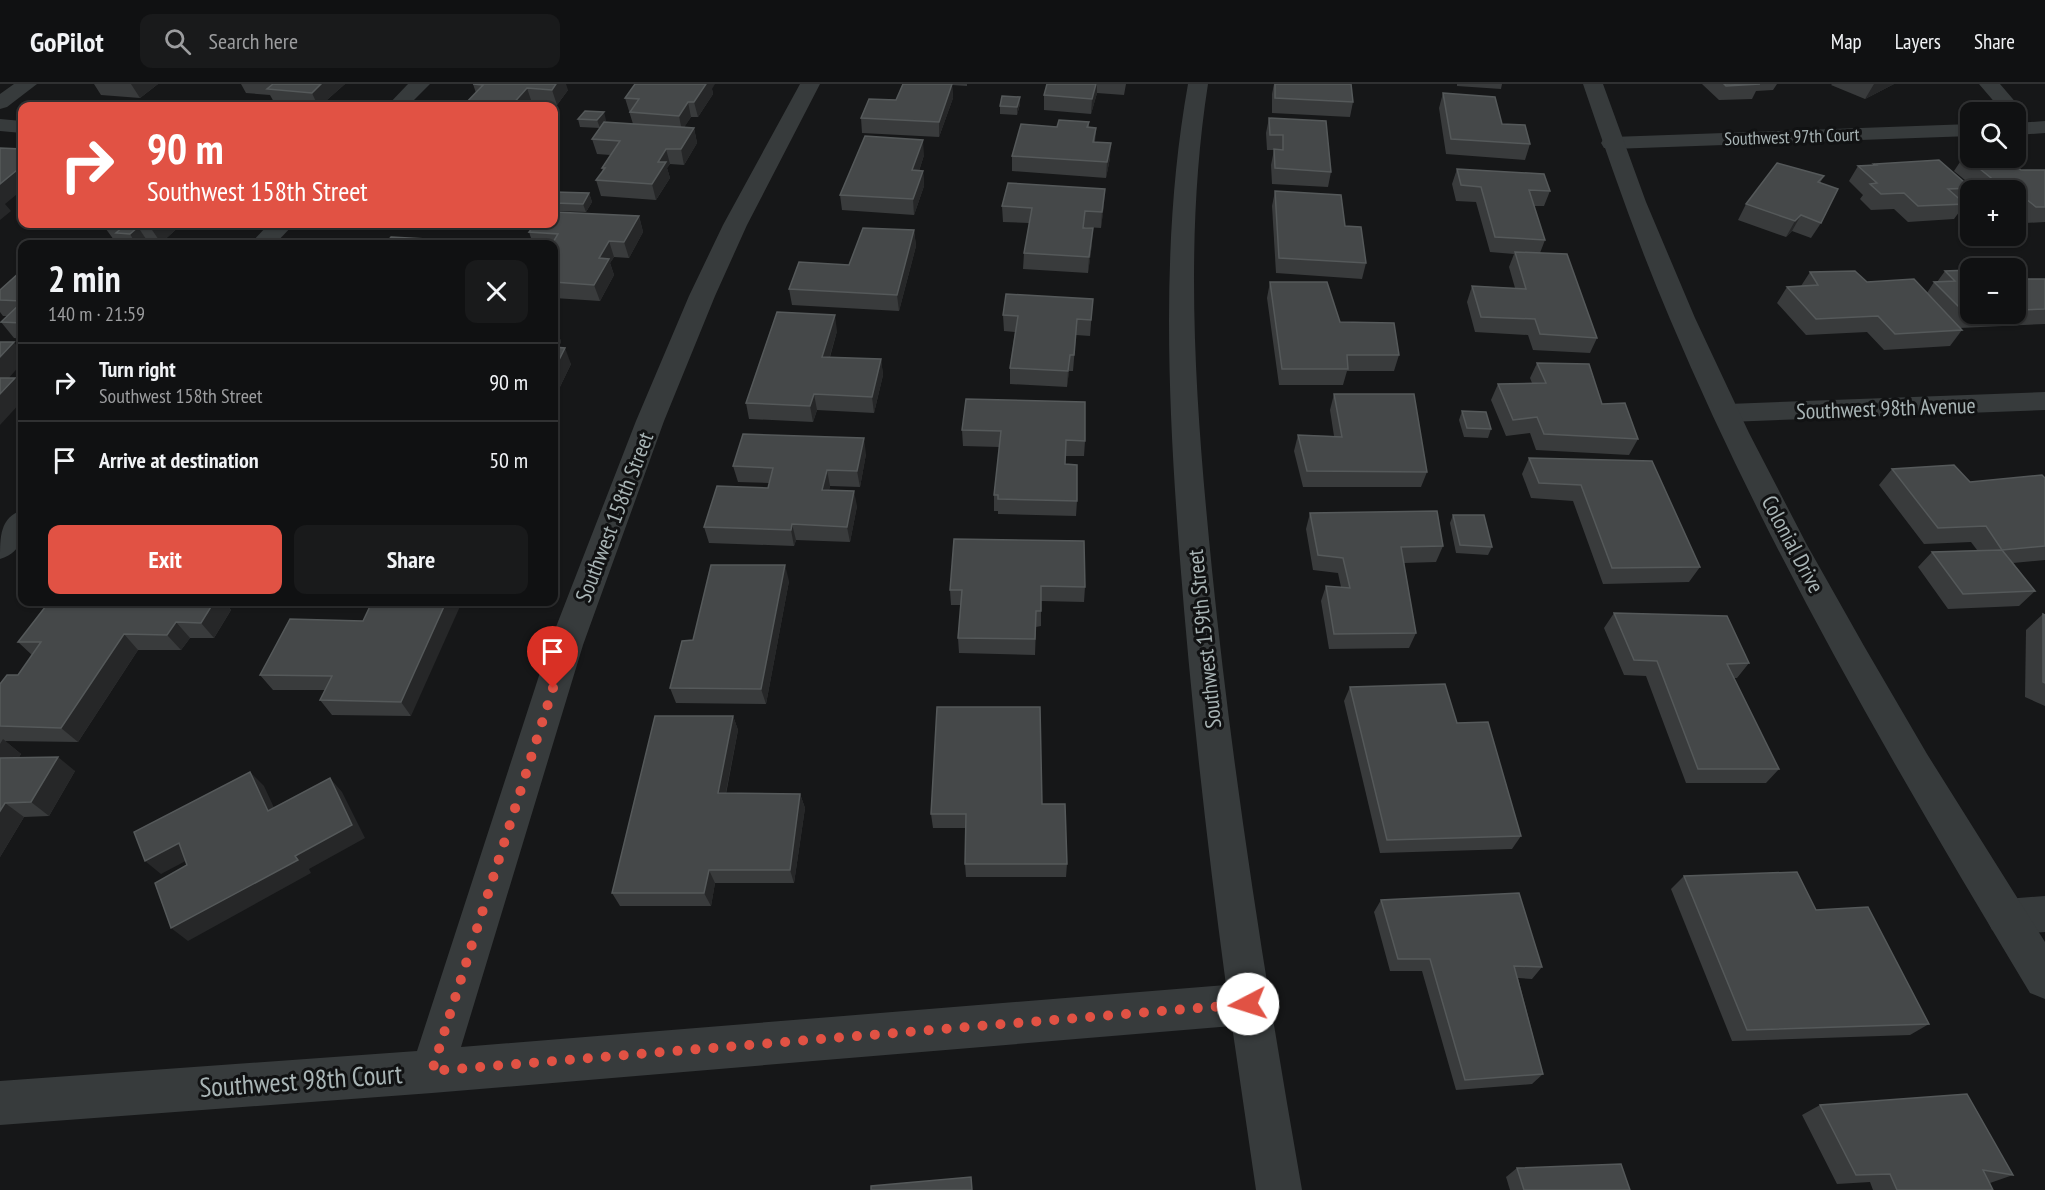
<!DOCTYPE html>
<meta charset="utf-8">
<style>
:root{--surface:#101112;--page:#191a1b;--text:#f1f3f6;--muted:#9c9d9f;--line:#303132;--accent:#e15244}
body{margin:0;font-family:"PT Sans Narrow",sans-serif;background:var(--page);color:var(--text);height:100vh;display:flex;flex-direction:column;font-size:22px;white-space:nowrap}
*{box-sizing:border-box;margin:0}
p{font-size:20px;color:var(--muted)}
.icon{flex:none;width:33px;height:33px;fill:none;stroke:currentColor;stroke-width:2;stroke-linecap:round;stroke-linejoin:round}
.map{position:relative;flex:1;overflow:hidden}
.panel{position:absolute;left:18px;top:156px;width:540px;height:366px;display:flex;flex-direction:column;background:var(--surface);border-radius:12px;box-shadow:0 2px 4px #0004,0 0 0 2px var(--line)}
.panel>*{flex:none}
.top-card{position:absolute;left:18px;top:18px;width:540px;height:126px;border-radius:12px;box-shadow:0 2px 4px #0004,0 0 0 2px var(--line);background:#e15244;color:#fff;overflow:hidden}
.controls{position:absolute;left:1960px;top:18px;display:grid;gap:12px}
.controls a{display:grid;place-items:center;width:66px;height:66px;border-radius:12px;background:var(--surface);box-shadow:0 2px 4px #0004,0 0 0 2px var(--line);font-size:30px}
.pin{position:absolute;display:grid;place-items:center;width:51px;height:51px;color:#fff;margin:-62px -26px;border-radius:50% 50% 50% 0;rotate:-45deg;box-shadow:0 0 6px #0007}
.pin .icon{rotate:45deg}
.me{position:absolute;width:66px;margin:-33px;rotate:265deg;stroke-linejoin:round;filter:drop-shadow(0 0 4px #0008)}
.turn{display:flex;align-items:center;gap:21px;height:126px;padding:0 30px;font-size:27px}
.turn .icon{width:78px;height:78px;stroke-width:2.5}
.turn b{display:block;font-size:42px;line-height:51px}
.round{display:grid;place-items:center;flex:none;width:63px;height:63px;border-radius:12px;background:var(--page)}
.summary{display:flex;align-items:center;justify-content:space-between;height:102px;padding:0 30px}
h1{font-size:36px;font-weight:800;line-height:45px}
.cta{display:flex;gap:12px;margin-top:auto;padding:12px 30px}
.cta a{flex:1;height:69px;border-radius:12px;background:var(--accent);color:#fff;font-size:24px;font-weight:800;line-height:69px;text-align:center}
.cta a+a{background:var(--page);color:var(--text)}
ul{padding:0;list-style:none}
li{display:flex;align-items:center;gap:18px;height:78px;padding:0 30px;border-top:2px solid var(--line)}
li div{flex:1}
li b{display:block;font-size:22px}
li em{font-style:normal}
header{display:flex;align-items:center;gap:36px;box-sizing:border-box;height:84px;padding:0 30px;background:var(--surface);border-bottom:2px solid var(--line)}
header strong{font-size:28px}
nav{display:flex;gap:33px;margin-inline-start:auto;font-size:21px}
.search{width:420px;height:54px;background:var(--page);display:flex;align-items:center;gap:15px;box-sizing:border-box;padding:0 21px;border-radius:12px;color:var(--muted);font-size:22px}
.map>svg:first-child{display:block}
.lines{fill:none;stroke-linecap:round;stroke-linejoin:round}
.minor{fill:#373b3c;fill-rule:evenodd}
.tertiary{fill:#373b3c;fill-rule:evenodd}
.wall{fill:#393b3c}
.shaded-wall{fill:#262728}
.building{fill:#454849;stroke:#55595a;stroke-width:1.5}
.route{stroke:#e15244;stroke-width:10;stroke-dasharray:0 18}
.labels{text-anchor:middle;stroke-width:6;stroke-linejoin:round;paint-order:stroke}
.far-street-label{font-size:18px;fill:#a9b5b6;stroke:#111213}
.street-label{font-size:22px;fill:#a9b5b6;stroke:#111213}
.near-street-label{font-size:27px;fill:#a9b5b6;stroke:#111213}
</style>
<header>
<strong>GoPilot</strong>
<div class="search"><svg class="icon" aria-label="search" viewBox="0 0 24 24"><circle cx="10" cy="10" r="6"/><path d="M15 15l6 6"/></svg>Search here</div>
<nav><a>Map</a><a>Layers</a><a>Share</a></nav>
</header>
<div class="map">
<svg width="2045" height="1106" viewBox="0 0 2045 1106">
<rect width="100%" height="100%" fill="#161718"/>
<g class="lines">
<g class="minor">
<polygon points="14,0 37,0 7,23 0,25 0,10"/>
<polygon points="408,0 430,0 408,22 387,22"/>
<path d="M 800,0 L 820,0 L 747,141 L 715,212 L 664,337 L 583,561 L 461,963 L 1226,901 C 1207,760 1191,618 1180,476 C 1168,319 1160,156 1188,0 L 1208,0 C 1183,160 1196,325 1212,486 C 1233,694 1266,900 1302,1106 L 1256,1106 L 1232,942 L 432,1009 L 0,1041 L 0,997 L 417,967 L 549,561 L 636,337 L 689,212 L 723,141 Z"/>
<polygon points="1979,0 2000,0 2024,28 2021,32 2016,34 2016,28 2003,28"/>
<polygon points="0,35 22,37 22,49 0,47"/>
<polygon points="2045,37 2045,49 2016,51 2016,39"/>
<polygon points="1971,40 1971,52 1612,65 1604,64 1601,59 1604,54 1612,53"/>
<polygon points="269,140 294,140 275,160 250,160"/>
<polygon points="2045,308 2045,326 1728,338 1718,335 1714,329 1718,323 1728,320"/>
<path d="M 22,426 C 24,448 24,468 0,475 C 0,452 0,434 22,426 Z"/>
<polygon points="2045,812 2045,848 2006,851 1992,846 1986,833 1992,820 2006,815"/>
</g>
<path class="tertiary" d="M 1583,0 L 1603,0 L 1646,118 L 1695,234 L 1749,349 L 1807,461 L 1864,562 L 1927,670 L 2045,858 L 2045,915 L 2030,909 C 1899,691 1769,470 1670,235 C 1637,158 1610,79 1583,0 Z"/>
</g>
<g class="wall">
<polygon points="94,0 158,0 140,14 101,11"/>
<polygon points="241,0 345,0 320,22 275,20 270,11 246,9"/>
<polygon points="473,0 568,6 557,21 532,19 476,9"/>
<polygon points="903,0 967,0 967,2 952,1 953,14 939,53 862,49 861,34 896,16"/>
<polygon points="1047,0 1126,0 1124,11 1097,9 1091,30 1044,26 1044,11"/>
<polygon points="1274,0 1351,0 1353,18 1350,33 1272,29 1272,10"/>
<polygon points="1457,0 1502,0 1501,5 1457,2"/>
<polygon points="1702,0 1777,0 1773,6 1756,7 1752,15 1719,16"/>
<polygon points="1832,0 1894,0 1865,15 1831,1"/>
<polygon points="712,5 713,10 698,33 691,33 684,43 694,44 697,59 684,81 670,80 667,84 670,94 656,116 601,112 596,96 603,87 602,84 610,71 597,70 592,55 633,40 625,14"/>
<polygon points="1443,9 1502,40 1530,60 1525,76 1446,70 1439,24"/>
<polygon points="1020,13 1020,20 1017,31 1000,30 1000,22"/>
<polygon points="1269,34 1331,88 1328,103 1272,100 1271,81 1274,66 1267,66 1266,49"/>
<polygon points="578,35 606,36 600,44 580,43"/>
<polygon points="1089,38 1089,43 1096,44 1095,58 1110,74 1106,94 1012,87 1012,72 1057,43"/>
<polygon points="924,71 919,87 923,87 924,102 914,131 842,126 840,111"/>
<polygon points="1964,72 2021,86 2045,86 2045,138 2025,139 2016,132 2016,106 1977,106 1954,87"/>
<polygon points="1874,80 1971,104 1962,117 1965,120 1954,135 1908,138 1894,125 1871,126 1860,115 1863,111 1849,97 1858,82 1873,81"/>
<polygon points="1457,85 1550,107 1544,122 1534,122 1545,156 1540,169 1597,254 1590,269 1533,266 1528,251 1475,248 1467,218 1472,202 1515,204 1509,183 1514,170 1490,168 1476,118 1456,117 1452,100"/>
<polygon points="1824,92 1820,99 1821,139 1811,154 1792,147 1786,153 1738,136 1746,120"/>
<polygon points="1275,107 1345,142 1366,179 1362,195 1276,189 1272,122"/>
<polygon points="554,108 589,109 592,118 586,128 554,127"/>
<polygon points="1104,120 1101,144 1085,143 1092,160 1088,189 1023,185 1024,169 1029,139 1003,138 1002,122"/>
<polygon points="639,132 643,148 629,174 614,173 610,179 614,191 600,217 554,214 554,160 533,160 529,148"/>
<polygon points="182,140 161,159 148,158 146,160 84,160 124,160 122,157 114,156 103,141"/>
<polygon points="914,146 916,162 899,227 792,221 789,205 849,181"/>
<polygon points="1971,186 1971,230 2016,230 2016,195 2045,195 2045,240 1960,244 1962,246 1950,262 1884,266 1867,248 1806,251 1777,219 1787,203 1801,202 1810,188 1927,209 1934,198 1937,198 1945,187"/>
<polygon points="22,188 22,255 14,254 1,238 8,232 3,232 0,228 0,206"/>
<polygon points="1270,198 1399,271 1394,287 1347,287 1343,301 1279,301 1267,214"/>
<polygon points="1093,215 1090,252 1076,251 1073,287 1069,287 1067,303 1010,300 1010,284 1015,248 1004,247 1003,231"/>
<polygon points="554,227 560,243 558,248 561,258 558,264 571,280 557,309 554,309"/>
<polygon points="837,247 830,273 881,275 883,291 874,329 817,326 813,338 749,335 746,319"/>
<polygon points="1537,279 1602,320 1638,355 1629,371 1536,366 1530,349 1506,352 1491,316 1498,300 1532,299 1530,294"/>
<polygon points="1334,310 1427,388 1421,403 1303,403 1294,367 1298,351 1334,352 1330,326"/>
<polygon points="966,315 1085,357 1084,372 1065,372 1065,380 1077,417 1076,432 998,430 998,427 994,427 994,411 999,363 963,362 962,346"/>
<polygon points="1462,327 1491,345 1488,354 1464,353 1459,336"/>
<polygon points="866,370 860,403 830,402 829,406 857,422 850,458 796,456 794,462 709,459 704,443 768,404 769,399 738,398 733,382"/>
<polygon points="1529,374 1652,377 1700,483 1689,498 1603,500 1573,417 1531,414 1522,390"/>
<polygon points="1892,385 1970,398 2045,394 2045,476 2013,479 2035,507 2019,522 1948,525 1918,483 1932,468 1977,466 1971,458 1924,460 1879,401"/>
<polygon points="1310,429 1443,462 1436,478 1404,479 1416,549 1409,564 1329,565 1321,517 1326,502 1341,503 1338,489 1313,486 1306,445"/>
<polygon points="1453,431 1492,463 1488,471 1456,469 1450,439"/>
<polygon points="954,455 1085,503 1084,518 1041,517 1041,542 1036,543 1035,571 959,569 958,554 961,521 951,521 950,506"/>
<polygon points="789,497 766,620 676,619 670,604 693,556"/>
<polygon points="49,518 224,518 231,526 214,554 190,554 181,566 138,566 78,658 5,657 21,670 19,673 75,687 49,732 24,733 0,773 0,600 18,591 32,571 18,558"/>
<polygon points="1614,529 1749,579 1737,594 1734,594 1779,685 1766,699 1686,699 1646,592 1624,591 1604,544"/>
<polygon points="2043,530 2045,531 2045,622 2025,613 2026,546"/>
<polygon points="363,537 411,632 332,631 320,616 325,606 273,606 260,591"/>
<polygon points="1350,603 1457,639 1521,752 1512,765 1380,769 1344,617"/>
<polygon points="733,632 738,646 726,710 800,710 805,724 794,799 715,799 711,822 620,822 612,809"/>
<polygon points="1042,720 1067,780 1066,793 966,793 965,780 966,744 933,744 931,730"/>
<polygon points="1684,792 1816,826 1929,940 1910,951 1732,957 1671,805"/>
<polygon points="1381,816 1542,883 1532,895 1518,894 1543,990 1532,1000 1456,1006 1422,887 1390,887 1374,828"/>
<polygon points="1820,1021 2013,1091 1990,1099 1993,1106 1873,1106 1870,1098 1837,1100 1802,1031"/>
<polygon points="1517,1084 1630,1106 1510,1106 1506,1093"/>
</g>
<g class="shaded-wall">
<polygon points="131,0 158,0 140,14"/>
<polygon points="321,0 345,0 320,22 318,22 312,9"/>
<polygon points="556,0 566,0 568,6 557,21 552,6"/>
<polygon points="706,0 715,0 712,5 713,10 698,33 694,18"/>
<polygon points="952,0 953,14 939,53 939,38"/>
<polygon points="1096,0 1097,0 1097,9 1091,30 1092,15"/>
<polygon points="1874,0 1894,0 1865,15"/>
<polygon points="527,4 532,19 529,22 511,22"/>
<polygon points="1020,13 1020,20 1017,31 1017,23"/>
<polygon points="688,18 691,33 682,47 679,32"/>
<polygon points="604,28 606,36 600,44 597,36"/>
<polygon points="694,44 697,59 684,81 681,65"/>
<polygon points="923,56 924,71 914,102 912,86"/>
<polygon points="1111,59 1110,74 1106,94 1107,78"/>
<polygon points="666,65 670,80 667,84 670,94 656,116 652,100 658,78"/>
<polygon points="22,82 22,106 5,120 11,127 0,136 0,100"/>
<polygon points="923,87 924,102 914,131 913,115"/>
<polygon points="1105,105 1104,120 1101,144 1102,128"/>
<polygon points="589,109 592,118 586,128 583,120"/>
<polygon points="1801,131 1792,147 1786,153 1795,137"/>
<polygon points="639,132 643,148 629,174 624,158"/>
<polygon points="155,140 182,140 161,159 150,143"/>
<polygon points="138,143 148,158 146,160 136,160 130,150"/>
<polygon points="1093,144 1092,160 1088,189 1089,173"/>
<polygon points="914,146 916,162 899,227 897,211"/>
<polygon points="609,157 614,173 610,179 614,191 600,217 594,201 599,174"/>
<polygon points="554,227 560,243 558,248 561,258 554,273"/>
<polygon points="835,231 837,247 825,289 822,273"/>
<polygon points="14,258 22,269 22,279 0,304 0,273"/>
<polygon points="565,264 571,280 557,309 554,301 554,286"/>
<polygon points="1070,271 1069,287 1067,303 1068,287"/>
<polygon points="881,275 883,291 874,329 872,313"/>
<polygon points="15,294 22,303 22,317 0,341 0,310"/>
<polygon points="814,310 817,326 813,338 810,322"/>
<polygon points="864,354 866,370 860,403 857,387"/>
<polygon points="827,386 830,402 825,422 822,406"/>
<polygon points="854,407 857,422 850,458 847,443"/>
<polygon points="792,440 796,456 794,462 791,446"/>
<polygon points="785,481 789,497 766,620 761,605"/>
<polygon points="214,518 224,518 231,526 214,554 201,539"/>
<polygon points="446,518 462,518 411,632 401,618"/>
<polygon points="176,538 190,554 181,566 167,551"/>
<polygon points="124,550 138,566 78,658 61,644"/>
<polygon points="733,632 738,646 723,723 718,709"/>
<polygon points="3,655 21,670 10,688 0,681 0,660"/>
<polygon points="58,673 75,687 49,732 31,718"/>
<polygon points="250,688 264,702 282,741 268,727"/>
<polygon points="330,694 342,708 365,754 309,785 311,789 188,857 171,844 295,772"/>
<polygon points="800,710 805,724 794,799 790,786"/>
<polygon points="5,719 24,733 0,773 0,727"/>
<polygon points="179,759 195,772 161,790 145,777"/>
<polygon points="709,786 715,799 711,822 704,809"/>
</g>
<g class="building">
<polygon points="273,0 321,0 312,9 267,5"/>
<polygon points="473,0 556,0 552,6 527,4 511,22 463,22 483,1"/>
<polygon points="635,0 706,0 694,18 688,18 679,32 630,28 639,15 625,14"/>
<polygon points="903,0 952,0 939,38 861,34 869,15 896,16"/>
<polygon points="1047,0 1096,0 1092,15 1044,11"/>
<polygon points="1275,0 1351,0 1353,18 1275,14"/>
<polygon points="1724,0 1760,0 1726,2"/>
<polygon points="1443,9 1495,13 1502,40 1525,41 1530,60 1451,55"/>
<polygon points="1002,12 1020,13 1017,23 1000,22"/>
<polygon points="585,27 604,28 597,36 578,35"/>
<polygon points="1269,34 1326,37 1331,88 1275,84 1274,65 1283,66 1283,51 1270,51"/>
<polygon points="1059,36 1089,38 1087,43 1096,44 1093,58 1111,59 1107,78 1012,72 1021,40 1057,43"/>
<polygon points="604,38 694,44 681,65 666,65 658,78 666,78 652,100 596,96 605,84 602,84 620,57 592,55"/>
<polygon points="865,52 923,56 912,86 923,87 913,115 840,111"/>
<polygon points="0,64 22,65 22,82 0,100"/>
<polygon points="1964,72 1971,72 1971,74 2006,74 2021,86 2045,86 2045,123 2036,123 2026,115 2017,116 2016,114 2016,106 2006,106"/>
<polygon points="1939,76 1971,104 1948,105 1965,120 1918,122 1904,109 1881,110 1870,100 1877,99 1858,82 1876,81 1874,80"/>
<polygon points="1777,79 1824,92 1818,98 1838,105 1821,139 1801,131 1795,137 1746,120"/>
<polygon points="1457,85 1544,90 1550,107 1529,106 1545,156 1495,153 1481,103 1461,101"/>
<polygon points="1008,99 1105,105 1102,128 1085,127 1083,144 1093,144 1089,173 1024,169 1032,124 1002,122"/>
<polygon points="1275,107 1341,111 1345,142 1361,143 1366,179 1279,174"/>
<polygon points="554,108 589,109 583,120 554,119"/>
<polygon points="554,128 639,132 624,158 609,157 599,174 609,175 594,201 554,198 554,160 552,160 558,150 529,148 535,140 554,140"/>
<polygon points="105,140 155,140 150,143 138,143 130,150 116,149 124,142 103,141"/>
<polygon points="863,144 914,146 897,211 789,205 799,178 849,181"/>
<polygon points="391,153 444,156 441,160 385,160"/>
<polygon points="86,158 135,160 84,160"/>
<polygon points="1515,168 1567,170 1597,254 1540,250 1535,235 1481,233 1472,202 1526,205"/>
<polygon points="1971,186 1971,228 1964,228 1934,198 1955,197 1945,187"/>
<polygon points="1855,187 1867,198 1914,195 1962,246 1895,250 1878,232 1816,235 1787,203 1818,201 1810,188"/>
<polygon points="20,188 22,188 22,217 0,216 0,206"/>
<polygon points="2016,195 2045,195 2045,225 2016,226"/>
<polygon points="1270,198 1327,198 1340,238 1394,239 1399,271 1347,271 1348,285 1282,285"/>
<polygon points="1006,210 1093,215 1091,236 1077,235 1074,271 1070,271 1068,287 1010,284 1018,232 1003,231"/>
<polygon points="22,218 22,239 1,238"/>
<polygon points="777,228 835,231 822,273 881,275 872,313 814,310 810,322 746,319"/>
<polygon points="0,258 14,258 0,273"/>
<polygon points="554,263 565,264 554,286"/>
<polygon points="1537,279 1589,280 1602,320 1625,319 1638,355 1544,350 1537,333 1513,336 1498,300 1546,299"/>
<polygon points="0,294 15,294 0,310"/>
<polygon points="1334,310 1414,310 1427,388 1307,387 1298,351 1342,353"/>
<polygon points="966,315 1085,318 1085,357 1066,356 1065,380 1077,381 1077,417 998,415 998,411 994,411 1001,347 962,346"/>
<polygon points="1462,327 1486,328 1491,345 1467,344"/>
<polygon points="743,350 864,354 857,387 827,386 822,406 854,407 847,443 792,440 791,446 704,443 717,402 768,404 773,384 733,382"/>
<polygon points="1529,374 1652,377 1700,483 1612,484 1581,401 1539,399"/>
<polygon points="1954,381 1970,398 2042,391 2045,394 2045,462 2002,466 1986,442 1938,444 1892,385"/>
<polygon points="1437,427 1443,462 1401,463 1416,549 1334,550 1326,502 1350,504 1343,474 1318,471 1310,429"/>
<polygon points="1453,431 1484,431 1492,463 1460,461"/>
<polygon points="954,455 1084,457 1085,503 1041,502 1041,527 1036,527 1035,555 958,554 962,506 950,506"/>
<polygon points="2002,466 2035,507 1963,510 1932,468"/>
<polygon points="711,481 785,481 761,605 670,604 682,557 693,556"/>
<polygon points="49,518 214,518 201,539 176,538 167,551 124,550 61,644 0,642 0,600 7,591 18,591 41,558 18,558"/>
<polygon points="372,518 446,518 401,618 320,616 332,592 260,591 290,535 363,537"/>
<polygon points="1614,529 1727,532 1749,579 1727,580 1779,685 1698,685 1657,577 1634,576"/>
<polygon points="2043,530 2045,531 2045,599 2043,598"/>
<polygon points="1445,600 1457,639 1488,638 1521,752 1387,756 1350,603"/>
<polygon points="937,623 1040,623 1042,720 1065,720 1067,780 965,780 966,730 931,730"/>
<polygon points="655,632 733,632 718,709 800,710 790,786 709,786 704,809 612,809"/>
<polygon points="58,673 31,718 5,719 0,727 0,674"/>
<polygon points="250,688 268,727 330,694 352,741 295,772 298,776 171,844 155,799 187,781 179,759 145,777 134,748"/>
<polygon points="1797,788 1816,826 1868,823 1929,940 1747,946 1684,792"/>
<polygon points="1519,809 1542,883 1514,882 1543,990 1465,996 1430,875 1398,875 1381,816"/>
<polygon points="1967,1010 2013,1091 1983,1086 1993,1106 1897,1106 1890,1090 1856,1091 1820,1021"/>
<polygon points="1621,1080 1630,1106 1524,1106 1517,1084"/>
<polygon points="971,1093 972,1106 871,1106 871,1102"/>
</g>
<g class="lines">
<polyline class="route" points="553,604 432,987 1248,920"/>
</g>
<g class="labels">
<g class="far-street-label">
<text transform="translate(1792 53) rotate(-2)" y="6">Southwest 97th Court</text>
</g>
<g class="street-label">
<text transform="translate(1886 324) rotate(-2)" y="8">Southwest 98th Avenue</text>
<text transform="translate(614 433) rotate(-69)" y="8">Southwest 158th Street</text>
<text transform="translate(1793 460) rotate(62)" y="8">Colonial Drive</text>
<text transform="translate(1204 555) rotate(-96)" y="8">Southwest 159th Street</text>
</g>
<g class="near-street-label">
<text transform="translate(301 997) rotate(-4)" y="9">Southwest 98th Court</text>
</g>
</g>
</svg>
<div class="controls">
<a><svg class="icon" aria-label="search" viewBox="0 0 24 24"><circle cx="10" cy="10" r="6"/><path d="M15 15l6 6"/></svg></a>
<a>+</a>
<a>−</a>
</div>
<div class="pin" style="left:553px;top:604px;background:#d93025"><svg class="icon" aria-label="arrive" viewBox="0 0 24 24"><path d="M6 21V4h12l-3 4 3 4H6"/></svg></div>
<svg class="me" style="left:1248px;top:920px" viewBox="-20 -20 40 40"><circle r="19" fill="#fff"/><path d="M0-13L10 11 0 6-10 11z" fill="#e15244"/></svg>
<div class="top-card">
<div class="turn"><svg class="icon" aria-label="right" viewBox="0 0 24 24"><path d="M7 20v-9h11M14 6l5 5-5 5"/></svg><div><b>90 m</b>Southwest 158th Street</div></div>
</div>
<section class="panel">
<div class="summary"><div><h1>2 min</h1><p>140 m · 21:59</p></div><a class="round"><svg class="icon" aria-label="close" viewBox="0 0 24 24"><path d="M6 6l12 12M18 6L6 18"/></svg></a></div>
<ul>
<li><svg class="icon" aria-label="right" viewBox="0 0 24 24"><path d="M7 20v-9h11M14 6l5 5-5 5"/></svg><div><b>Turn right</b><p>Southwest 158th Street</p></div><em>90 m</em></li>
<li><svg class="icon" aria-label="arrive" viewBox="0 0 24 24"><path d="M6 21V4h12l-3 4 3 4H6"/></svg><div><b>Arrive at destination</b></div><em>50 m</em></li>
</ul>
<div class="cta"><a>Exit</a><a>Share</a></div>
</section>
</div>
